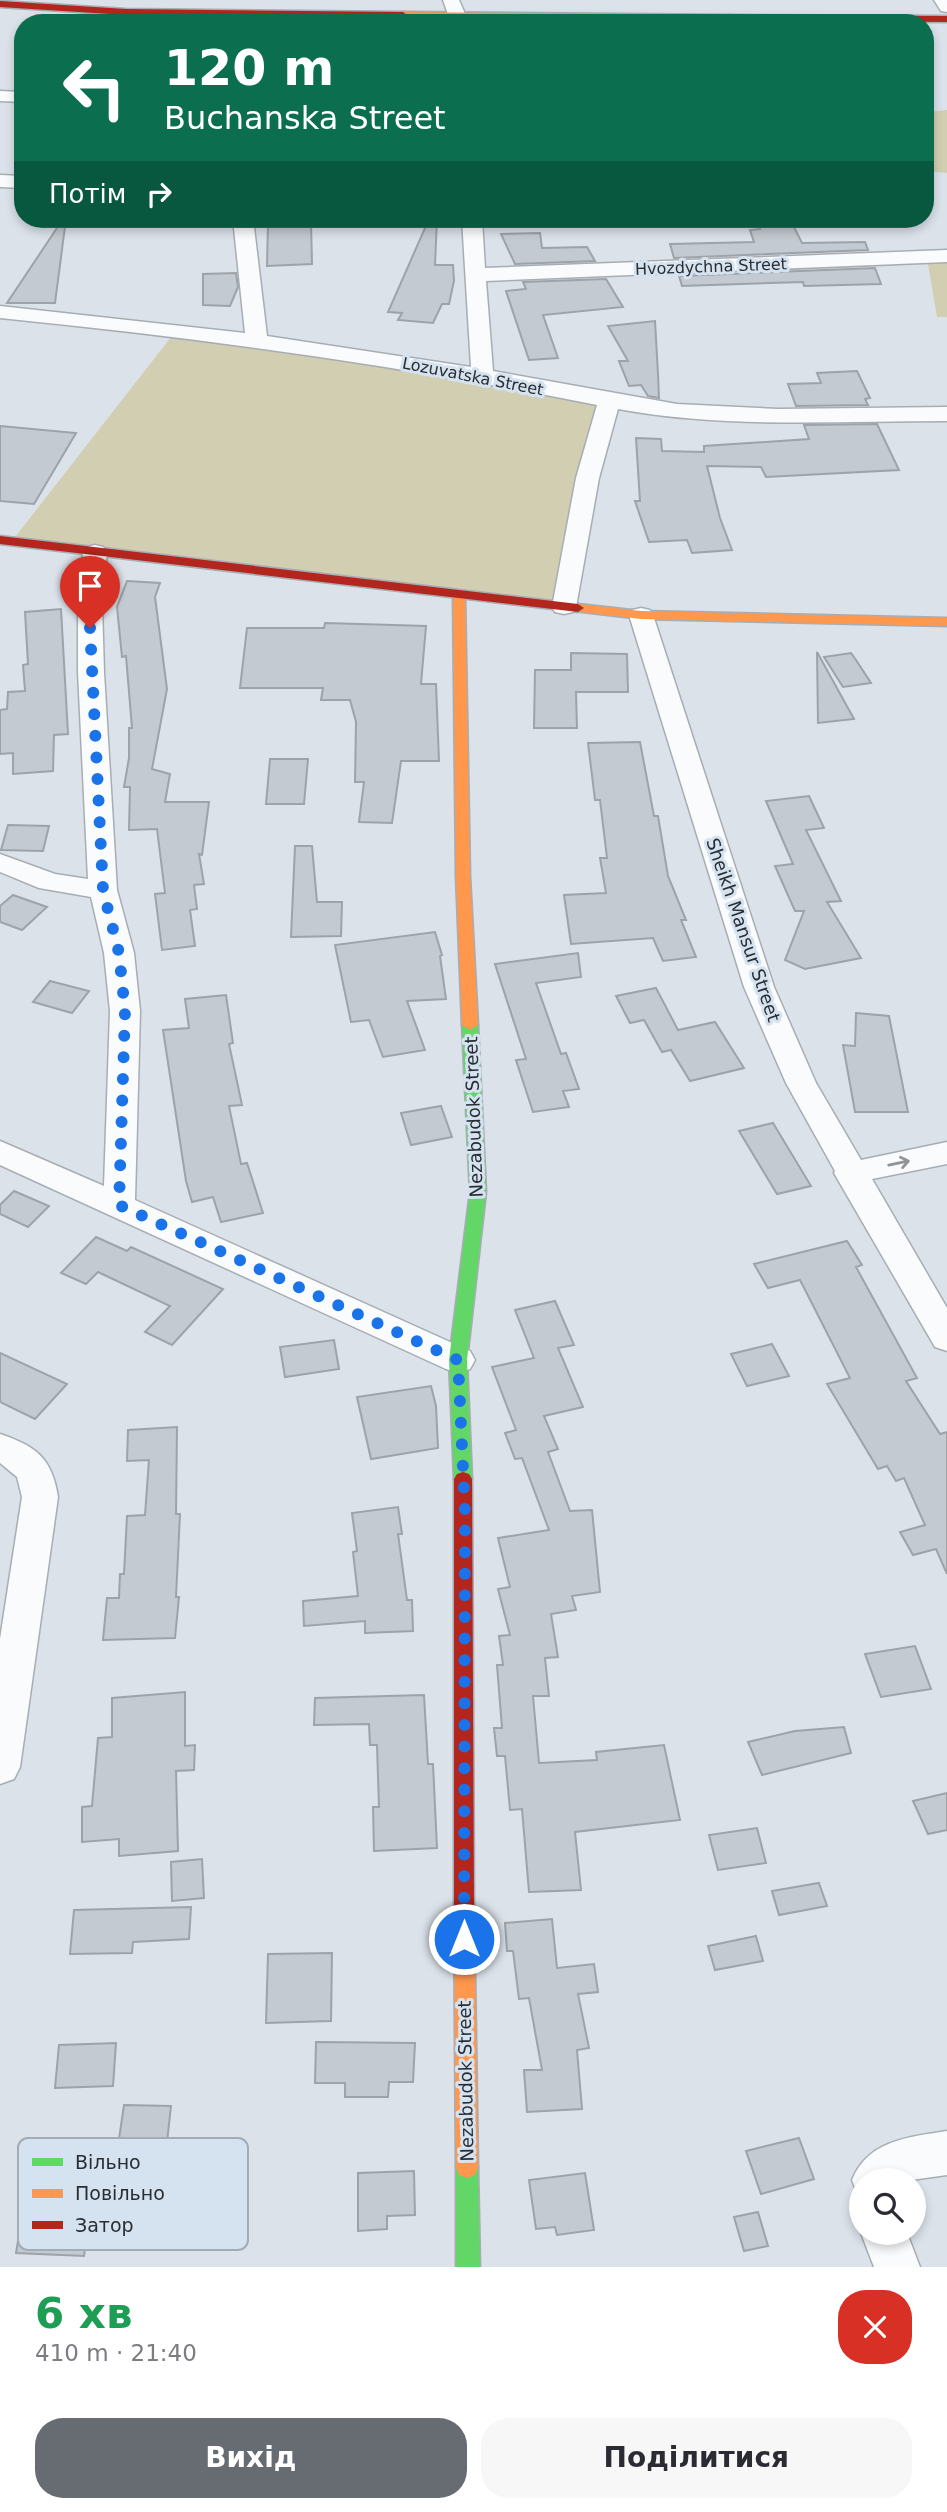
<!DOCTYPE html>
<html lang="uk">
<meta charset="utf-8">
<style>
:root{--surface:#fff;--page:#f7f7f7;--text:#2b2b33;--muted:#7c7c81;--accent:#676c72}
body{margin:0;font-family:"DejaVu Sans",sans-serif;background:var(--page);color:var(--text);height:100vh;display:flex;flex-direction:column;font-size:26px;white-space:nowrap}
*{box-sizing:border-box;margin:0}
p{font-size:23px;color:var(--muted)}
.icon{flex:none;width:38px;height:38px;fill:none;stroke:currentColor;stroke-width:2;stroke-linecap:round;stroke-linejoin:round}
.map{position:relative;height:2267px;overflow:hidden}
.sheet{display:flex;flex-direction:column;background:var(--surface);flex:1}
.sheet>*{flex:none}
.top-card{position:absolute;left:14px;top:14px;width:920px;height:214px;border-radius:28px;box-shadow:0 4px 10px #0003;background:#0b6e4f;color:#fff;overflow:hidden}
.buttons{position:absolute;left:849px;top:2168px;display:grid;gap:14px}
.buttons a{display:grid;place-items:center;width:77px;height:77px;border-radius:50%;background:var(--surface);box-shadow:0 4px 10px #0003;font-size:35px}
.pin{position:absolute;display:grid;place-items:center;width:60px;height:60px;color:#fff;margin:-72px -30px;border-radius:50% 50% 50% 0;rotate:-45deg;box-shadow:0 0 7px #0007}
.pin .icon{rotate:45deg}
.me{position:absolute;width:77px;margin:-38px;rotate:0deg;stroke-linejoin:round;filter:drop-shadow(0 0 5px #0008)}
.turn{display:flex;align-items:center;gap:24px;height:147px;padding:0 35px;font-size:32px}
.turn .icon{width:91px;height:91px;stroke-width:2.5}
.turn b{display:block;font-size:49px;line-height:60px}
.then{display:flex;align-items:center;height:66px;padding:0 35px;background:#0003;gap:14px;font-size:26px}
.round{display:grid;place-items:center;flex:none;width:74px;height:74px;border-radius:28px;background:var(--page)}
.summary{display:flex;align-items:center;justify-content:space-between;height:119px;padding:0 35px}
h1{font-size:42px;font-weight:600;line-height:52px;color:#1e9e55}
.action{display:flex;gap:14px;margin-top:auto;padding:14px 35px}
.action a{flex:1;height:80px;border-radius:28px;background:var(--accent);color:#fff;font-size:28px;font-weight:600;line-height:80px;text-align:center}
.action a+a{background:var(--page);color:var(--text)}
.map>svg:first-child{display:block}
.green{fill:#d2ceb2}
.building{fill:#c4cad1;stroke:#9ea3aa;stroke-width:2}
.lines{fill:none;stroke-linecap:round;stroke-linejoin:round}
.street-casing{stroke:#a7adb3;stroke-width:3}
.fast-casing{stroke:#a7adb3;stroke-width:3}
.slow-casing{stroke:#a7adb3;stroke-width:3}
.jam-casing{stroke:#a7adb3;stroke-width:3}
.street{fill:#fafbfc;fill-rule:evenodd}
.fast{fill:#63d668;fill-rule:evenodd}
.slow{fill:#ff974d;fill-rule:evenodd}
.jam{fill:#b3261e;fill-rule:evenodd}
.oneway{stroke:#919497}
.route{stroke:#1a73e8;stroke-width:12;stroke-dasharray:0 21.6}
.labels{text-anchor:middle;stroke-width:6;stroke-linejoin:round;paint-order:stroke}
.far-street-label{font-size:16px;fill:#282d32;stroke:#d5e2f0}
.street-label{font-size:18px;fill:#282d32;stroke:#d5e2f0}
.key{fill:#d5e2f0;stroke:#a1acb7;stroke-width:2}
.key-label{font-size:19px;fill:#282d32}
</style>
<div class="map">
<svg width="947" height="2267" viewBox="0 0 947 2267">
<rect width="100%" height="100%" fill="#dbe2ea"/>
<g class="green">
<polygon points="947,110 947,173 926,171 926,112"/>
<polygon points="947,256 947,317 937,317 927,258"/>
<polygon points="175,332 609,403 564,607 12,541"/>
</g>
<g class="building">
<polygon points="63,219 66,219 55,303 7,303"/>
<polygon points="429,219 437,219 435,265 453,265 454,281 449,304 442,304 433,323 398,320 402,313 388,312"/>
<polygon points="755,219 790,219 802,243 865,242 868,250 674,258 670,244 754,242 750,230 760,229"/>
<polygon points="311,222 312,264 267,266 268,223"/>
<polygon points="540,233 542,248 587,247 595,261 515,264 501,234"/>
<polygon points="875,268 881,284 804,286 803,282 682,286 679,276"/>
<polygon points="236,273 238,287 230,306 203,305 203,274"/>
<polygon points="606,279 623,307 543,315 558,358 529,360 506,291 526,289 523,282"/>
<polygon points="655,321 658,374 659,398 648,396 641,385 629,386 619,361 628,361 608,326"/>
<polygon points="857,371 870,398 865,399 868,405 796,406 788,384 821,383 817,373"/>
<polygon points="877,424 899,470 766,477 761,467 707,466 720,518 732,550 692,553 687,540 649,542 635,501 640,501 636,438 661,439 662,451 704,452 704,446 809,439 804,425"/>
<polygon points="0,426 76,433 34,504 0,501"/>
<polygon points="127,581 160,583 155,597 167,689 152,769 170,774 165,802 209,802 202,855 199,854 204,884 194,885 197,909 190,910 195,946 162,950 155,894 165,893 157,829 129,830 130,787 124,787 129,758 129,728 132,728 126,656 122,657 117,607"/>
<polygon points="61,609 68,734 54,735 53,771 13,774 13,753 0,754 0,710 7,709 8,692 25,691 23,665 28,664 25,612"/>
<polygon points="325,623 426,626 421,684 436,684 439,761 401,761 392,823 359,822 364,782 355,782 356,722 350,700 321,700 323,688 240,688 247,628 324,628"/>
<polygon points="817,652 854,719 818,723"/>
<polygon points="571,653 627,654 628,692 576,692 577,728 534,728 535,670 571,670"/>
<polygon points="851,653 856,660 871,683 843,687 824,657"/>
<polygon points="640,742 654,816 658,816 668,876 686,920 681,920 696,957 663,961 653,938 571,944 564,895 606,893 600,858 607,858 600,800 595,800 588,743"/>
<polygon points="270,759 308,759 304,804 266,804"/>
<polygon points="809,796 824,828 806,830 841,901 827,902 861,958 805,969 785,960 804,911 795,911 775,866 793,864 766,801"/>
<polygon points="8,825 49,826 43,851 1,850"/>
<polygon points="295,846 312,846 317,902 342,902 341,936 291,937"/>
<polygon points="13,895 47,907 22,930 0,922 0,906"/>
<polygon points="435,932 442,955 440,956 446,999 407,1001 425,1050 383,1057 369,1020 351,1022 335,945"/>
<polygon points="578,953 581,977 536,983 561,1054 566,1053 579,1089 563,1091 569,1107 533,1112 516,1060 526,1059 495,964"/>
<polygon points="50,981 89,991 72,1013 33,1002"/>
<polygon points="656,988 678,1030 715,1022 744,1068 690,1081 671,1050 662,1052 644,1020 630,1023 616,996"/>
<polygon points="226,995 233,1043 229,1044 242,1105 229,1106 241,1164 247,1163 263,1213 221,1222 213,1197 192,1202 186,1181 163,1030 189,1028 185,999"/>
<polygon points="856,1013 889,1016 908,1112 855,1112 843,1045 855,1046"/>
<polygon points="441,1106 452,1137 411,1145 401,1113"/>
<polygon points="773,1123 811,1186 777,1194 739,1131"/>
<polygon points="14,1191 49,1206 28,1227 0,1214 0,1205"/>
<polygon points="96,1237 127,1251 131,1247 223,1289 172,1345 145,1332 170,1306 98,1272 86,1284 61,1273"/>
<polygon points="847,1241 862,1265 856,1267 917,1378 906,1381 940,1434 947,1432 947,1574 936,1549 913,1555 900,1532 925,1525 904,1478 896,1481 887,1466 878,1469 827,1384 850,1378 800,1280 768,1288 754,1264"/>
<polygon points="555,1301 574,1345 558,1348 583,1407 544,1416 558,1449 548,1452 570,1511 592,1510 600,1592 572,1596 576,1610 551,1614 558,1657 545,1658 549,1696 533,1696 539,1763 597,1760 596,1752 664,1745 680,1820 575,1832 581,1890 529,1892 522,1809 510,1810 505,1756 497,1756 494,1728 502,1728 497,1665 503,1665 499,1636 510,1635 498,1589 510,1587 498,1538 549,1530 522,1458 515,1459 505,1433 516,1430 492,1367 534,1358 515,1310"/>
<polygon points="334,1340 339,1369 285,1377 280,1347"/>
<polygon points="772,1344 789,1376 747,1386 731,1354"/>
<polygon points="0,1353 67,1384 35,1419 0,1402"/>
<polygon points="431,1386 436,1406 438,1448 371,1459 357,1397"/>
<polygon points="177,1427 176,1514 180,1514 176,1597 179,1597 175,1638 103,1640 107,1598 119,1598 120,1574 124,1574 127,1516 145,1515 149,1460 127,1461 128,1430"/>
<polygon points="398,1507 402,1534 398,1534 407,1600 412,1600 413,1631 365,1633 365,1621 304,1626 303,1601 358,1596 353,1552 357,1551 352,1513"/>
<polygon points="915,1646 931,1689 881,1697 865,1654"/>
<polygon points="185,1692 185,1746 195,1745 194,1770 176,1771 178,1851 119,1856 119,1839 82,1842 82,1807 92,1806 98,1738 112,1737 112,1698"/>
<polygon points="424,1695 428,1764 433,1764 437,1848 374,1851 373,1807 379,1807 377,1745 370,1745 369,1724 314,1725 315,1698"/>
<polygon points="844,1727 851,1753 762,1775 748,1742 795,1731"/>
<polygon points="947,1793 947,1830 928,1834 913,1801"/>
<polygon points="757,1828 766,1863 718,1870 709,1835"/>
<polygon points="202,1859 204,1898 172,1901 171,1862"/>
<polygon points="819,1883 827,1906 779,1915 772,1891"/>
<polygon points="191,1907 189,1939 133,1942 132,1953 70,1954 74,1910"/>
<polygon points="552,1919 557,1968 594,1964 598,1992 578,1994 589,2048 577,2050 582,2109 527,2112 524,2070 542,2070 529,1998 519,1999 513,1951 507,1951 505,1923"/>
<polygon points="756,1936 763,1961 715,1970 708,1946"/>
<polygon points="332,1953 331,2021 266,2023 268,1954"/>
<polygon points="316,2042 415,2043 413,2082 389,2082 388,2097 345,2097 345,2083 315,2083"/>
<polygon points="116,2043 113,2086 55,2088 59,2045"/>
<polygon points="124,2105 171,2106 167,2142 163,2142 155,2206 92,2204 84,2256 16,2253 30,2169 114,2173"/>
<polygon points="799,2138 814,2179 761,2194 746,2151"/>
<polygon points="414,2171 415,2215 387,2216 387,2229 358,2231 358,2173"/>
<polygon points="585,2173 594,2230 557,2235 555,2227 536,2229 529,2180"/>
<polygon points="758,2212 768,2246 744,2251 734,2217"/>
</g>
<g class="lines">
<g class="street-casing">
<g id="street">
<polygon points="443,0 459,0 469,23 451,23"/>
<polygon points="934,0 947,0 947,12 941,11"/>
<polygon points="0,91 23,92 23,102 0,101"/>
<polygon points="0,175 23,176 23,188 0,187"/>
<path d="M 233,219 L 253,219 L 267,336 L 471,367 L 462,219 L 482,219 L 485,268 L 947,250 L 947,262 L 486,281 L 493,371 L 677,404 L 778,409 L 947,407 L 947,421 C 838,421 726,429 618,409 L 599,478 L 576,607 L 573,612 L 564,614 L 555,612 L 552,607 L 576,478 L 597,405 C 398,365 201,338 0,318 L 0,306 L 245,333 Z"/>
<polygon points="95,545 103,547 107,552 102,605 104,672 117,890 134,953 140,1011 135,1200 470,1351 475,1360 470,1369 458,1373 446,1369 0,1165 0,1141 104,1186 110,1011 104,953 91,897 39,888 0,872 0,854 55,874 88,879 78,672 78,605 83,552 87,547"/>
<polygon points="641,608 650,610 653,615 774,987 816,1083 861,1160 947,1142 947,1164 872,1179 947,1308 947,1351 935,1347 834,1173 835,1171 786,1083 744,987 629,615 632,610"/>
<path d="M 0,1434 C 36,1446 52,1458 58,1497 L 20,1767 L 14,1779 L 0,1784 L 0,1639 L 22,1497 L 17,1477 L 0,1463 Z"/>
<path d="M 947,2131 L 947,2175 L 911,2180 L 861,2180 L 861,2197 L 858,2195 L 852,2180 C 868,2140 909,2137 947,2131 Z"/>
<polygon points="861,2233 907,2233 920,2267 874,2267"/>
</g>
</g>
<g class="fast-casing">
<g id="fast">
<polygon points="470,1020 478,1025 486,1192 467,1360 472,1479 469,1484 463,1486 457,1484 454,1479 449,1360 470,1192 462,1025"/>
<polygon points="467,2156 475,2159 478,2167 480,2267 456,2267 456,2167 459,2159"/>
</g>
</g>
<g class="slow-casing">
<g id="slow">
<polygon points="403,12 731,15 735,18 731,21 400,17 399,15"/>
<polygon points="459,591 465,595 470,876 478,1025 470,1030 462,1025 456,876 453,595"/>
<polygon points="578,604 641,611 947,618 947,626 641,619 574,611 574,605"/>
<polygon points="464,1895 471,1897 474,1904 478,2167 475,2175 467,2178 459,2175 456,2167 454,1904 457,1897"/>
</g>
</g>
<g class="jam-casing">
<g id="jam">
<polygon points="0,1 126,9 403,12 407,15 403,18 126,15 0,7"/>
<polygon points="731,15 947,16 947,22 728,20 728,16"/>
<polygon points="0,536 578,604 584,608 578,612 0,544"/>
<polygon points="463,1472 469,1474 472,1479 474,1904 471,1911 464,1913 457,1911 454,1904 454,1479 457,1474"/>
</g>
</g>
<use href="#street" class="street"/>
<use href="#fast" class="fast"/>
<use href="#slow" class="slow"/>
<use href="#jam" class="jam"/>
</g>
<defs><path id="oneway-shaft" d="M-6 0H5M1.5-3L5.5 0L1.5 3" fill="none" stroke-width="1.6" stroke-linecap="round" stroke-linejoin="round" transform="scale(1.75)"/></defs>
<use class="oneway" href="#oneway-shaft" transform="translate(899 1163) rotate(-12)"/>
<g class="lines">
<polyline class="route" points="90,628 103,890 119,953 125,1011 119,1205 458,1360 465,1513 464,1939"/>
</g>
<g class="labels">
<g class="far-street-label">
<text transform="translate(711 266) rotate(-2)" y="6">Hvozdychna Street</text>
<text transform="translate(473 376) rotate(11)" y="6">Lozuvatska Street</text>
</g>
<g class="street-label">
<text transform="translate(743 930) rotate(71)" y="6">Sheikh Mansur Street</text>
<text transform="translate(474 1117) rotate(-92)" y="6">Nezabudok Street</text>
<text transform="translate(466 2081) rotate(-91)" y="6">Nezabudok Street</text>
</g>
</g>
<rect x="18" y="2138" width="230" height="112" rx="10" class="key"/>
<rect x="32" y="2158" width="31" height="8" fill="#63d668"/>
<rect x="32" y="2189" width="31" height="9" fill="#ff974d"/>
<rect x="32" y="2221" width="31" height="8" fill="#b3261e"/>
<g class="key-label">
<text x="75" y="2169">Вільно</text>
<text x="75" y="2200">Повільно</text>
<text x="75" y="2232">Затор</text>
</g>
</svg>
<div class="buttons">
<a><svg class="icon" aria-label="search" viewBox="0 0 24 24"><circle cx="10" cy="10" r="6"/><path d="M15 15l6 6"/></svg></a>
</div>
<div class="pin" style="left:90px;top:628px;background:#d93025"><svg class="icon" aria-label="arrive" viewBox="0 0 24 24"><path d="M6 21V4h12l-3 4 3 4H6"/></svg></div>
<svg class="me" style="left:464px;top:1939px" viewBox="-20 -20 40 40"><circle r="17" fill="#1a73e8" stroke="#fff" stroke-width="3"/><path d="M0-11L8 9 0 5-8 9z" fill="#fff"/></svg>
<div class="top-card">
<div class="turn"><svg class="icon" aria-label="left" viewBox="0 0 24 24"><path d="M17 20v-9H6M10 6l-5 5 5 5"/></svg><div><b>120 m</b>Buchanska Street</div></div>
<div class="then">Потім<svg class="icon" aria-label="right" viewBox="0 0 24 24"><path d="M7 20v-9h11M14 6l5 5-5 5"/></svg></div>
</div>
</div>
<section class="sheet">
<div class="summary"><div><h1>6 хв</h1><p>410 m · 21:40</p></div><a class="round" style="background:#d93025;color:#fff"><svg class="icon" aria-label="close" viewBox="0 0 24 24"><path d="M6 6l12 12M18 6L6 18"/></svg></a></div>
<div class="action"><a>Вихід</a><a>Поділитися</a></div>
</section>
